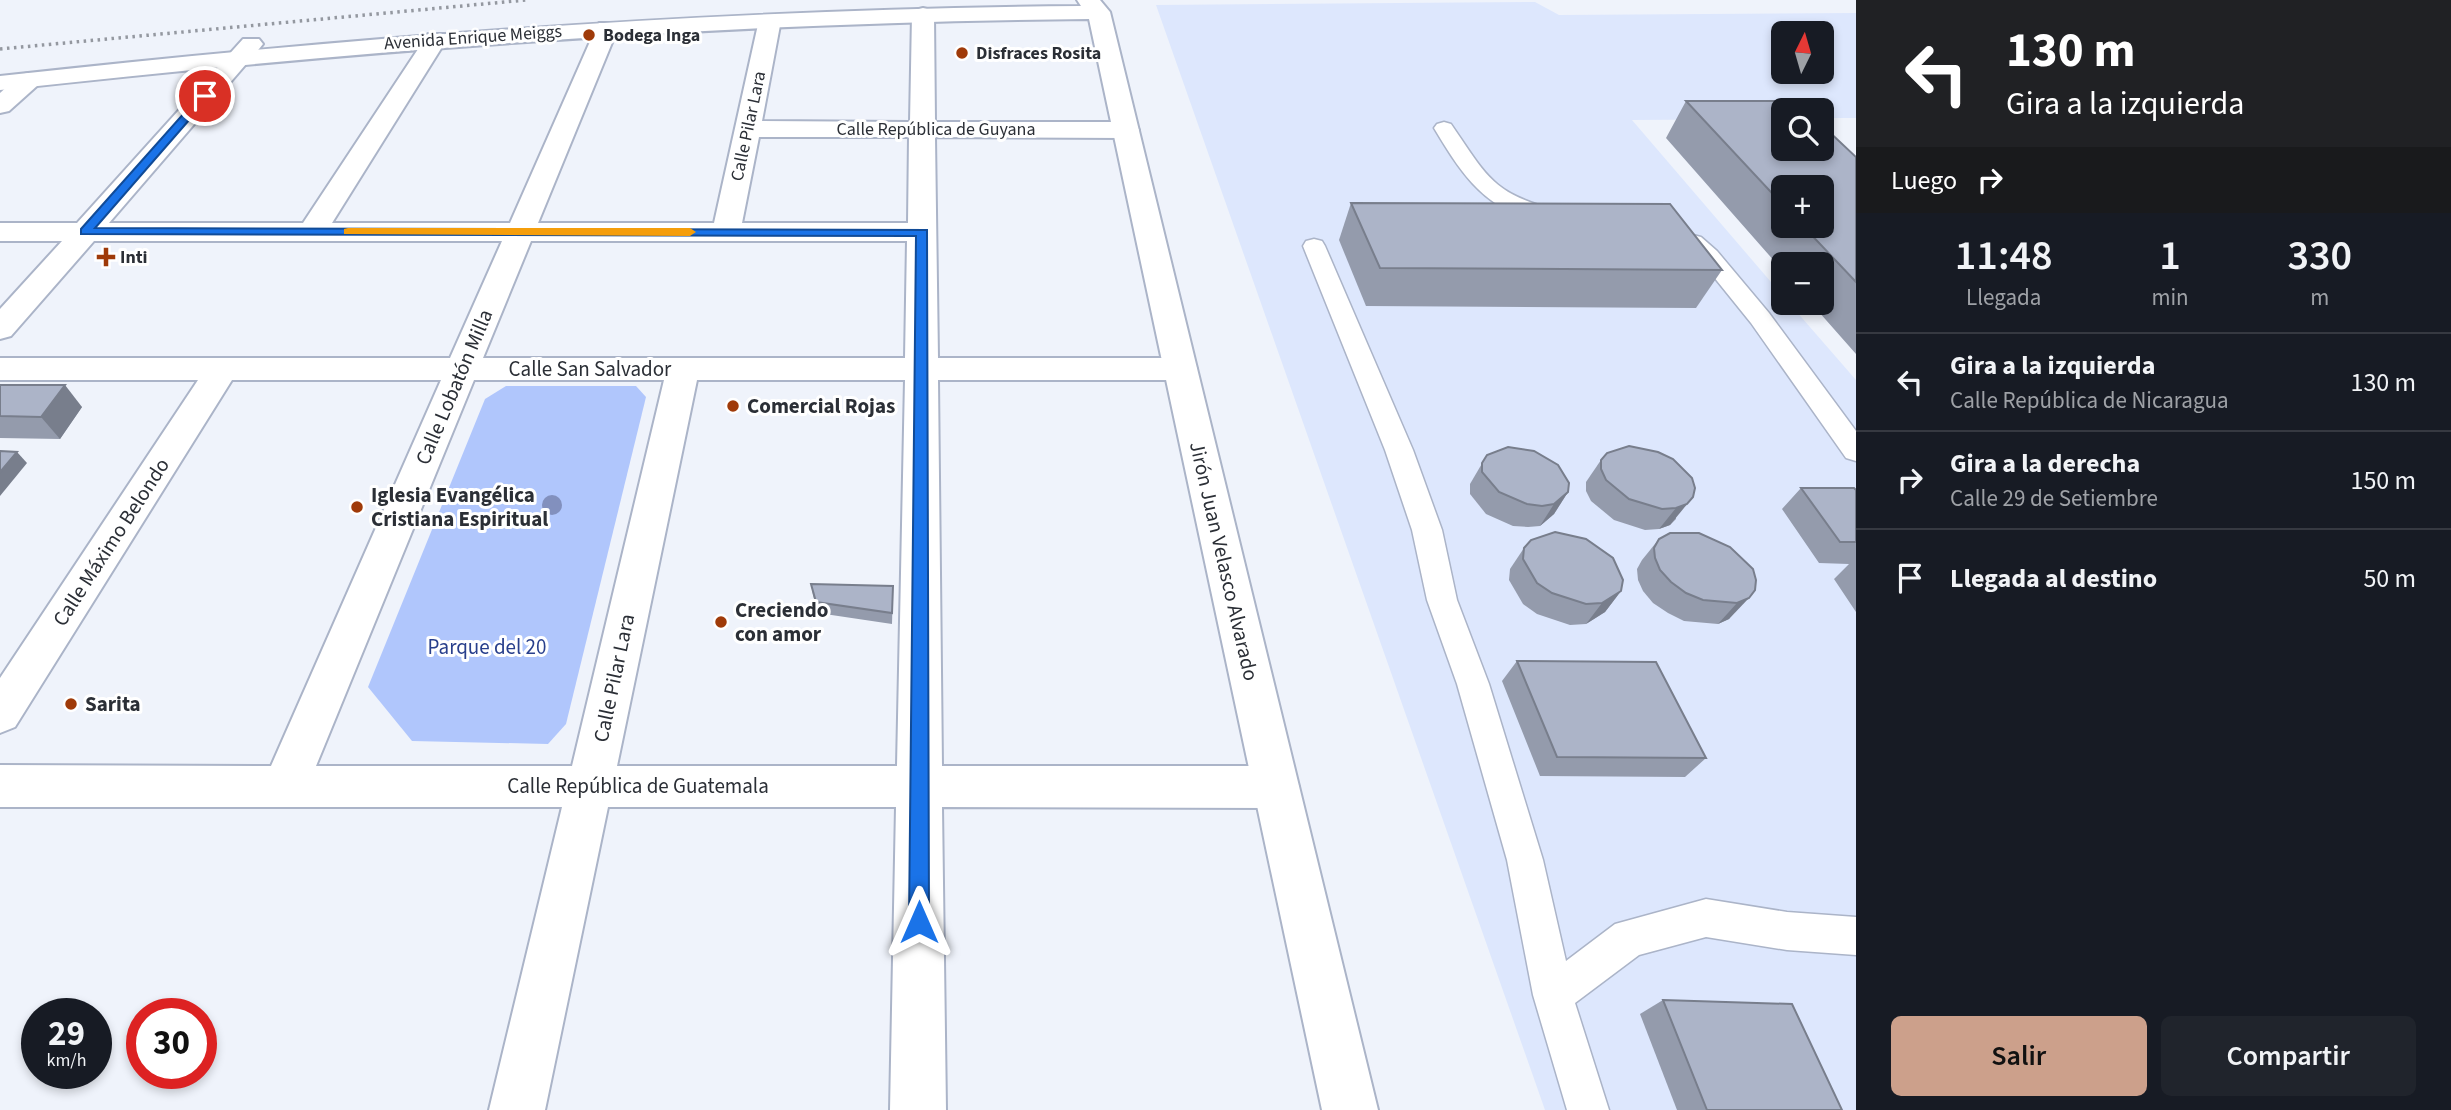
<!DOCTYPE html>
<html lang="es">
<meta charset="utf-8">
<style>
:root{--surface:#171b24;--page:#20242c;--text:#f1f3f6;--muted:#9ea1a6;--line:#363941;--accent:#cca08b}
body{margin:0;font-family:"Source Sans 3",sans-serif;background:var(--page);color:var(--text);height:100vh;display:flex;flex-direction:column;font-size:26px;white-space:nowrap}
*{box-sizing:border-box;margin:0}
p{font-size:23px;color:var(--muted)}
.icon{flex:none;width:38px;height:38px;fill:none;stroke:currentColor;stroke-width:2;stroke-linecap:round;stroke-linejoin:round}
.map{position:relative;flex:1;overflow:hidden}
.side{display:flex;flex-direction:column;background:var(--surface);width:595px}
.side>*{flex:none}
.banner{background:#202124;color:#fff;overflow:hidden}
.needle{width:46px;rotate:5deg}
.buttons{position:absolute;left:1771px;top:21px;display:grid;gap:14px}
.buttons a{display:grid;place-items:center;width:63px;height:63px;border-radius:10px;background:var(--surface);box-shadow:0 4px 10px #0003;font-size:35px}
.speed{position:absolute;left:21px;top:998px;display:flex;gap:14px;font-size:35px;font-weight:700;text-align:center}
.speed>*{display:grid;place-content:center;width:91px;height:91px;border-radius:50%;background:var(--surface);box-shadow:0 4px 10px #0003;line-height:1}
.speed small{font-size:18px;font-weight:400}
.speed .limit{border:10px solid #d22;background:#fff;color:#111}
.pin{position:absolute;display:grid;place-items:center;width:60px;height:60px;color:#fff;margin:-30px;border:4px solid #fff;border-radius:50%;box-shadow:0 2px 7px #0007}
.me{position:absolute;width:77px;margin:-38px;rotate:0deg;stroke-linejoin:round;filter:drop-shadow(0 0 5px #0008)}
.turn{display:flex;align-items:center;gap:24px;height:147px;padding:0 35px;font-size:32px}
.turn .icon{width:91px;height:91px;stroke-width:2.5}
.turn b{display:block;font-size:49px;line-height:60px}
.then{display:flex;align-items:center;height:66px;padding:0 35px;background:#0003;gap:14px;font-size:26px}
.eta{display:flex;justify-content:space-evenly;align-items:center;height:119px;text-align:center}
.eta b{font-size:42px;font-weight:600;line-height:49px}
.action{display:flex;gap:14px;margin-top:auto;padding:14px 35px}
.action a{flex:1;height:80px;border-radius:10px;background:var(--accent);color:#111;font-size:28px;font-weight:600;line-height:80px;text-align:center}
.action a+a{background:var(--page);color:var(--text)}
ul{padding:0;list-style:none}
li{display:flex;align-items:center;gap:21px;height:98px;padding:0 35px;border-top:2px solid var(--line)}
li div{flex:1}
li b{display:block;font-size:26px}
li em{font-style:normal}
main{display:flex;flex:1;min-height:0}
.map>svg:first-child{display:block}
.built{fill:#dde7fd;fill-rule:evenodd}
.green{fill:#b0c6fc}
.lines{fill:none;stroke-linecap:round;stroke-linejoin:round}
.service-casing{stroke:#abb4c8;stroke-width:3}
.minor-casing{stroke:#abb4c8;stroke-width:4}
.tertiary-casing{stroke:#abb4c8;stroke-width:4}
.service{fill:#fff;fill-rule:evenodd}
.minor{fill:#fff;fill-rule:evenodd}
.tertiary{fill:#fff;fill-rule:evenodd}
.rail{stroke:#9498a0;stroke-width:3.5;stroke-dasharray:2.5 4.5;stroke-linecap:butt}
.tree{fill:#8290be}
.wall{fill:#949bac;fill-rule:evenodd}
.shaded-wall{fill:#787e8c}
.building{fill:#acb4c8;stroke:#787e8c;stroke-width:2}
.route{fill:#1a73e8;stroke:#114b97;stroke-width:2}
.slow{fill:#f59e0b}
.poi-dot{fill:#9f3a09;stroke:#fff;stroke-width:2.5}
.labels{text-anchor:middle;stroke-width:6;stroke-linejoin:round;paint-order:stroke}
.far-poi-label{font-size:18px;font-weight:bold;fill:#2b2f36;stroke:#fff;text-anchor:start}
.far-street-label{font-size:18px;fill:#2b2f36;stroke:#fff}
.street-label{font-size:21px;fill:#2b2f36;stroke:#fff}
.poi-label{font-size:21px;font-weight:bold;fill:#2b2f36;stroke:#fff;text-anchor:start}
.park-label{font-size:21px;fill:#283f8c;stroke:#fff}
</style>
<main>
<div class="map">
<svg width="1856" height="1110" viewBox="0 0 1856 1110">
<rect width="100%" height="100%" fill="#eff3fb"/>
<path class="built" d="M 1535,2 L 1559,15 L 1856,13 L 1856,118 L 1822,118 L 1822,110 L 1783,110 L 1783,119 L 1632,120 L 1783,296 L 1783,303 L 1789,303 L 1856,380 L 1856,1110 L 1545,1110 L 1156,5 ZM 1783,33 L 1822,33 L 1822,72 L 1783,72 Z"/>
<polygon class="green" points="506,386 636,386 646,397 566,724 548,744 412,741 368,687 485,399"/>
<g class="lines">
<g class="service-casing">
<g id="service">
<path d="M 1444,122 L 1451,124 C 1487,176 1492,194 1557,210 L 1560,215 L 1557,220 C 1547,222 1539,220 1530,218 C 1482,207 1458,168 1434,128 L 1437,124 Z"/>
<polygon points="1693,235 1701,237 1717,251 1769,313 1856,431 1856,461 1846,458 1751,323 1701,261 1682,242 1685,237"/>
<polygon points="1314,239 1322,241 1325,246 1413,450 1442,530 1457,600 1489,684 1543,860 1566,961 1615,924 1706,899 1787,912 1856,917 1856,955 1787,950 1706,937 1639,955 1575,1003 1609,1110 1567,1110 1533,995 1507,860 1457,684 1427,600 1412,530 1385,450 1303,246 1306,241"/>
</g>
</g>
<g class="minor-casing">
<g id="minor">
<path d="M 923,8 L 931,10 L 934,15 L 935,122 L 1126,122 L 1135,125 L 1139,130 L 1135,135 L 1126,138 L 935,137 L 938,358 L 1181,358 L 1193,361 L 1197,369 L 1193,377 L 1181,380 L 938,380 L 942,766 L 1276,766 L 1292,772 L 1299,787 L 1292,802 L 1276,808 L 942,807 L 946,1110 L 890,1110 L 896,807 L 608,807 L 545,1110 L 489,1110 L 562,807 L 0,807 L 0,765 L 271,766 L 441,380 L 232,380 L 15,727 L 0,733 L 0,678 L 198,380 L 0,380 L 0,358 L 450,358 L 502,241 L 94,241 L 11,336 L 0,339 L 0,309 L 62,241 L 0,241 L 0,223 L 77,223 L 243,39 L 259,39 L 263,44 L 259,49 L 109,223 L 303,223 L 428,34 L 444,34 L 447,39 L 332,223 L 510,223 L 596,28 L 599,23 L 615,23 L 618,28 L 538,223 L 714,223 L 759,20 L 762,15 L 778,15 L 781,20 L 762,121 L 910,122 L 912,15 L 915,10 ZM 759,137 L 909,137 L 908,223 L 742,223 ZM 531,241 L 907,241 L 905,358 L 483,358 ZM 474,380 L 664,380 L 572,766 L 316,766 ZM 697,380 L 905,380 L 897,766 L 617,766 Z"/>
<polygon points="29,73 38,75 41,80 38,85 9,111 0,113 0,93 20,75"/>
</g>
</g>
<g class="tertiary-casing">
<path id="tertiary" d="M 1077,0 L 1100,0 L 1110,12 L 1378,1110 L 1322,1110 L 1089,19 C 725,22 362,50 0,90 L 0,76 C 360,36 719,9 1081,6 Z"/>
</g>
<use href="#service" class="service"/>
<use href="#minor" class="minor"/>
<use href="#tertiary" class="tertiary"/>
<polyline class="rail" points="0,49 526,0"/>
</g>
<circle class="tree" cx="552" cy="505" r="10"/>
<g class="wall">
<path d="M 1686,101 L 1856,157 L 1856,354 L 1811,303 L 1822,303 L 1822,264 L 1783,264 L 1783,271 L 1666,138 ZM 1783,187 L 1822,226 L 1783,226 Z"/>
<polygon points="1351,203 1722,270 1696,308 1366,306 1339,240"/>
<polygon points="0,385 82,407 60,439 0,438"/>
<polygon points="1487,455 1568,492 1554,514 1540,526 1528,527 1513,526 1486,514 1470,494 1470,484"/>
<polygon points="1673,459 1676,519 1670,525 1659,529 1645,530 1614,520 1591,501 1586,491 1586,482 1601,460"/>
<polygon points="1801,488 1856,490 1856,612 1834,579 1849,564 1819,563 1782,509"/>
<polygon points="1659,539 1756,580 1729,619 1718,624 1684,621 1668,613 1653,603 1643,591 1638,580 1637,569 1642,560"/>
<polygon points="1524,548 1621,591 1605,612 1586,624 1570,625 1537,614 1523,604 1509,580 1510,569"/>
<polygon points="811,584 893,586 892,624 818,613 813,595"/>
<polygon points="1517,661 1706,758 1685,777 1540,776 1502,681"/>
<polygon points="1663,1000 1842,1110 1677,1110 1640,1014"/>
</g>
<g class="shaded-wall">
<polygon points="65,385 82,407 60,439 41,417"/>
<polygon points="17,452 27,463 0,496 0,472"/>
<polygon points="1568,492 1554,514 1540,526 1554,504"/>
<polygon points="1693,497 1670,525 1659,529 1676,508"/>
<polygon points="1621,591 1605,612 1586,624 1602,603"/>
<polygon points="1749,598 1729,619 1718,624 1737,603"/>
</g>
<g class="building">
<polygon points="1686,101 1795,101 1806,110 1783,110 1783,149 1822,149 1822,125 1856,157 1856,282 1803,226 1822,226 1822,187 1783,187 1783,205"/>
<polygon points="1351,203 1670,204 1722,270 1380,268"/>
<polygon points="0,385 65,385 41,417 0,416"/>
<polygon points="1629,446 1658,452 1673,459 1692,478 1695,488 1693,497 1687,504 1676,508 1662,509 1629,499 1606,480 1601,469 1601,460 1607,453"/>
<polygon points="1508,447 1534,451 1558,465 1569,483 1568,492 1554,504 1542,506 1527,504 1499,492 1482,472 1482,463 1487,455"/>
<polygon points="0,451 17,452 0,472"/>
<polygon points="1801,488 1854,488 1856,490 1856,542 1840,542"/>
<polygon points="1555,532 1586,539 1613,558 1623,580 1621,591 1602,603 1586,604 1552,593 1537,583 1523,559 1524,548 1531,540"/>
<polygon points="1670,533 1699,533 1730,547 1753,569 1756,580 1755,590 1749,598 1737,603 1703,600 1686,593 1671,582 1660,570 1655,558 1654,548 1659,539"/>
<polygon points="811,584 893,586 892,613 816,602"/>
<polygon points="1517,661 1656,662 1706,758 1557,757"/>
<polygon points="1663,1000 1792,1004 1842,1110 1707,1110"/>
</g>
<polygon class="route" points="201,94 210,96 95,228 927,230 929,922 926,929 919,932 912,929 909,922 916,236 81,234 81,229"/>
<polygon class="slow" points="348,228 690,228 696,232 690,236 344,234 344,229"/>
<g class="poi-dot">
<circle cx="589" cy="35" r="7"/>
<circle cx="962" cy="53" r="7"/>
<path d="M102.5 246.5h7v7h7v7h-7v7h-7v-7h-7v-7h7z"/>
<circle cx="733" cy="406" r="7"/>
<circle cx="357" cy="507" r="7"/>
<circle cx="721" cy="622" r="7"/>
<circle cx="71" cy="704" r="7"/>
</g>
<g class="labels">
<g class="far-poi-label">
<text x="603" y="41">Bodega Inga</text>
<text x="976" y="59">Disfraces Rosita</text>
<text x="120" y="263">Inti</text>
</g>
<g class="far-street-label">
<text transform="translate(473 37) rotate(-4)" y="6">Avenida Enrique Meiggs</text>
<text transform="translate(748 126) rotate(-78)" y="6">Calle Pilar Lara</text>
<text x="936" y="135">Calle República de Guyana</text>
</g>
<g class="street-label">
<text x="590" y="376">Calle San Salvador</text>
<text transform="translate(454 387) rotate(-67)" y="7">Calle Lobatón Milla</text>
<text transform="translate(111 542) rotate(-57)" y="7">Calle Máximo Belondo</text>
<text transform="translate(1224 561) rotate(77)" y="7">Jirón Juan Velasco Alvarado</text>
<text transform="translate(614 678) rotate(-78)" y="7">Calle Pilar Lara</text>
<text x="638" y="793">Calle República de Guatemala</text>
</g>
<g class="poi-label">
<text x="747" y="413">Comercial Rojas</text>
<text x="371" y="502">Iglesia Evangélica<tspan x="371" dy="24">Cristiana Espiritual</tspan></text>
<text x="735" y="617">Creciendo<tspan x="735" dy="24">con amor</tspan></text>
<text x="85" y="711">Sarita</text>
</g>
<g class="park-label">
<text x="487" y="654">Parque del 20</text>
</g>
</g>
</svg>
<div class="buttons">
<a><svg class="needle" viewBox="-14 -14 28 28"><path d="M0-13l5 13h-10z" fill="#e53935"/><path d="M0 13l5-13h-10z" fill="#9ea1a6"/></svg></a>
<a><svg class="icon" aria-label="search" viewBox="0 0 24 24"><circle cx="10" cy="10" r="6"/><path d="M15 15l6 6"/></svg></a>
<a>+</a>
<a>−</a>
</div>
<div class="speed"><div>29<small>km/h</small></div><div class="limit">30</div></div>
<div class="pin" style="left:205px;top:96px;background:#d93025"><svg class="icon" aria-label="arrive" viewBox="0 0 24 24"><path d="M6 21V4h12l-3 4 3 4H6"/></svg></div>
<svg class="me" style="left:919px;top:922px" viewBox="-20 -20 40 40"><path d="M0-17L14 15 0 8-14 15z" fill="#1a73e8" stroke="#fff" stroke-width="4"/></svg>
</div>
<section class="side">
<div class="banner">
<div class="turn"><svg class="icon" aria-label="left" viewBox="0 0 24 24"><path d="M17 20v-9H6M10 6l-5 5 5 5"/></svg><div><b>130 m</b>Gira a la izquierda</div></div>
<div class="then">Luego<svg class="icon" aria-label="right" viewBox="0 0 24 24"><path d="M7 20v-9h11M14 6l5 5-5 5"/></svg></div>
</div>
<div class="eta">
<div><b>11:48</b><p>Llegada</p></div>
<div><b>1</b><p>min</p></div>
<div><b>330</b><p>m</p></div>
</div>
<ul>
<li><svg class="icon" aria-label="left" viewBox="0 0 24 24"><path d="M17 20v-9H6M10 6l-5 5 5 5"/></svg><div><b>Gira a la izquierda</b><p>Calle República de Nicaragua</p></div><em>130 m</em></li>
<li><svg class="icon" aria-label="right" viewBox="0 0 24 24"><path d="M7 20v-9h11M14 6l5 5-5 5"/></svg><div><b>Gira a la derecha</b><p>Calle 29 de Setiembre</p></div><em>150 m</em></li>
<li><svg class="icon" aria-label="arrive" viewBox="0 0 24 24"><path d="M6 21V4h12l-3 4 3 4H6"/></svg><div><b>Llegada al destino</b></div><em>50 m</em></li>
</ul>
<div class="action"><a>Salir</a><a>Compartir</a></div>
</section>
</main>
